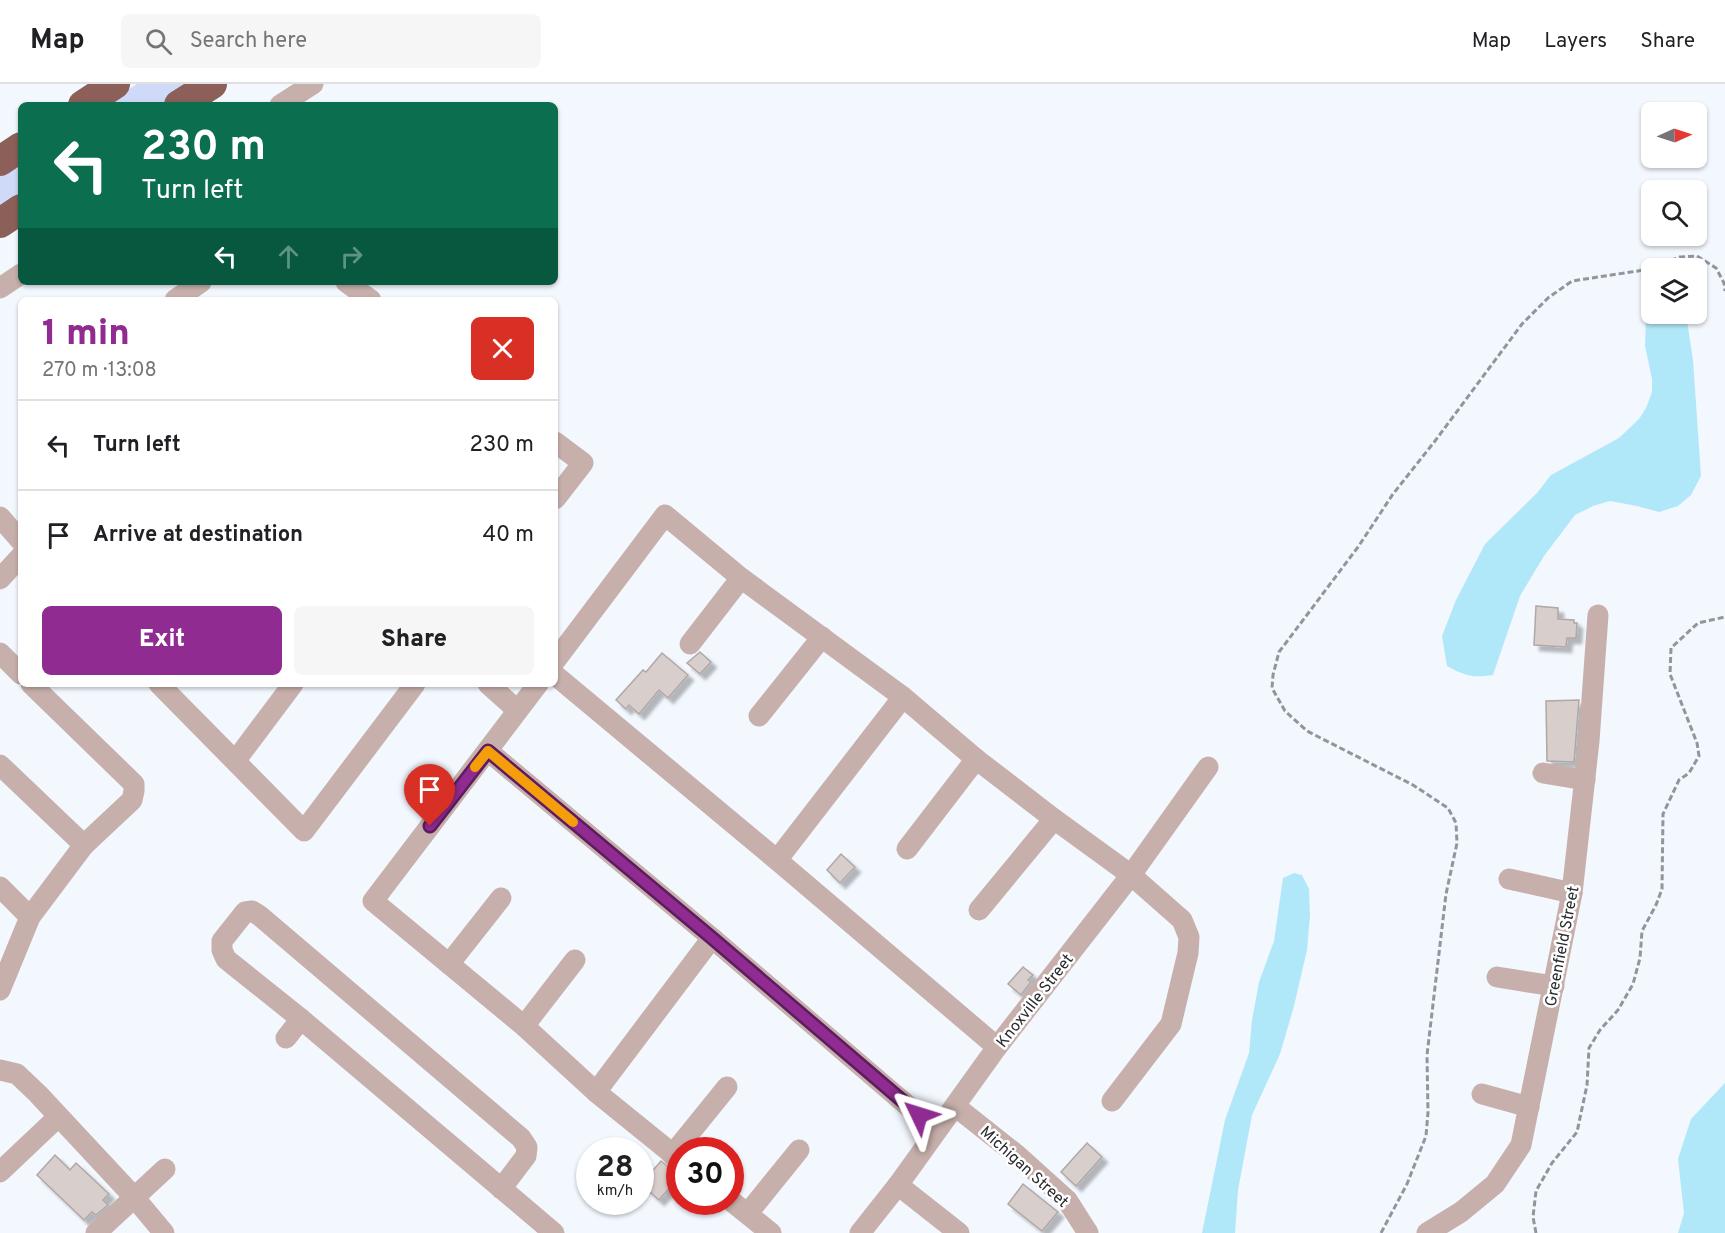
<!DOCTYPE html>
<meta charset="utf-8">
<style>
:root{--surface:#fff;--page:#f6f6f6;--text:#202124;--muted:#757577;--line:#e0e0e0;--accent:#8f2b91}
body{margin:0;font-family:Overpass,sans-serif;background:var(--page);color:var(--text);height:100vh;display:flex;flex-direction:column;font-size:22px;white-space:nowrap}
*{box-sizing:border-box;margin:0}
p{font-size:20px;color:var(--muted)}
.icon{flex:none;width:33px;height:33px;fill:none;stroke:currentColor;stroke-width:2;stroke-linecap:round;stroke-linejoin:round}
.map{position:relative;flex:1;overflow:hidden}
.details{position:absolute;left:18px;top:213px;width:540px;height:390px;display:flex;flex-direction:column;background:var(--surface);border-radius:9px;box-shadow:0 2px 4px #0004}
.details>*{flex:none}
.banner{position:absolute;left:18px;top:18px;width:540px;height:183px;border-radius:9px;box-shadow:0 2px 4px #0004;background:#0b6e4f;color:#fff;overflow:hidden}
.needle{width:39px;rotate:87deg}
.buttons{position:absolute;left:1641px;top:18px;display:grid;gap:12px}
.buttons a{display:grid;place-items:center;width:66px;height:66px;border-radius:9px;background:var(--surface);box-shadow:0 2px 4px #0004;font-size:30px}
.speed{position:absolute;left:576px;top:1053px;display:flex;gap:12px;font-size:30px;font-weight:700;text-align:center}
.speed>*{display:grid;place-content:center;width:78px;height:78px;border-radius:50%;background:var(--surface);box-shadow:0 2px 4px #0004;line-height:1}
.speed small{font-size:15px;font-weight:400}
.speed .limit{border:9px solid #d22;background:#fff;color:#111}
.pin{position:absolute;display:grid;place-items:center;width:51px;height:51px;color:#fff;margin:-62px -26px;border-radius:50% 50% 50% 0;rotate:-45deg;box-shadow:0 0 6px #0007}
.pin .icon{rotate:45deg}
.me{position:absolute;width:66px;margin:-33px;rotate:311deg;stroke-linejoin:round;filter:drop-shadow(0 0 4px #0008)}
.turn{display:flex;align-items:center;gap:21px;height:126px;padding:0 24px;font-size:27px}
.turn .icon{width:78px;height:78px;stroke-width:2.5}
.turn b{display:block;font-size:42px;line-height:51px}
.lanes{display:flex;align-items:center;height:57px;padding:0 24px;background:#0003;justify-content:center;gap:30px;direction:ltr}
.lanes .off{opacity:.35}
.round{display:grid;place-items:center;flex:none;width:63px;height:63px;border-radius:9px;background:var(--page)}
.overview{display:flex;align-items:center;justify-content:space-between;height:102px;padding:0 24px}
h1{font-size:36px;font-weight:800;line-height:45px;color:var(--accent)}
.action{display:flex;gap:12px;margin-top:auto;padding:12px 24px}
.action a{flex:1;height:69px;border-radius:9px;background:var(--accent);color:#fff;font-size:24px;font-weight:800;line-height:69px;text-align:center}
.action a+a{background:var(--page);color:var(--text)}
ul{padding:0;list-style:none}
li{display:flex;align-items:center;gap:18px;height:90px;padding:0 24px;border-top:2px solid var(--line)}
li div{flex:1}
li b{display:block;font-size:22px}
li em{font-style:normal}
header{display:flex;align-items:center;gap:36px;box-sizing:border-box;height:84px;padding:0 30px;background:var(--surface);border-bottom:2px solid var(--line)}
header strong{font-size:28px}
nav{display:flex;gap:33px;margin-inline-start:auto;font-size:21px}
.search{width:420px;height:54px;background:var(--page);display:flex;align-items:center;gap:15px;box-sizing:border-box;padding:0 21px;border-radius:9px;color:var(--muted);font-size:22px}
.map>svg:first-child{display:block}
.green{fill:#cedaf7}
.water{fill:#b1e8f9}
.building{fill:#d8cfcd;stroke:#b0a7a6;stroke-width:1.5;filter:url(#shadow)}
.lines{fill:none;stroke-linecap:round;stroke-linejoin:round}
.path{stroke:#92959a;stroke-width:3;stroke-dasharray:6 3;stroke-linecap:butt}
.minor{stroke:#c7b0ac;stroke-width:21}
.highway{stroke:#8c5f58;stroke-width:30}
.route-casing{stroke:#5d1c5e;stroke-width:15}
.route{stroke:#8f2b91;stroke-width:10}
.slow{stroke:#f59e0b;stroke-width:10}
.labels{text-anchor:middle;stroke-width:5;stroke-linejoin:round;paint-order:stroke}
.street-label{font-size:16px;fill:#2c2d30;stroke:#fff}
</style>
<header>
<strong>Map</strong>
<div class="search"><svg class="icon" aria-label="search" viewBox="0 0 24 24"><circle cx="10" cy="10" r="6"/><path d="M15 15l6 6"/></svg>Search here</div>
<nav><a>Map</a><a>Layers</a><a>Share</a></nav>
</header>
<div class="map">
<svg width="1725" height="1149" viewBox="0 0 1725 1149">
<defs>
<filter id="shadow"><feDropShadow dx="5.5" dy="5.5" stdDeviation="1.5" flood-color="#0004"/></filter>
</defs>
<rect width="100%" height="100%" fill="#f3f7fe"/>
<g class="green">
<polygon points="137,0 197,0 165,21 105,21"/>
<polygon points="21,77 21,115 0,129 0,91"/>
</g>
<g class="water">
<path d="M 1651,218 L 1652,230 L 1686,230 L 1693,276 L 1701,392 L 1691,411 L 1678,422 L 1659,428 L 1637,422 L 1610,417 L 1593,422 L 1575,431 L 1544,472 L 1520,512 L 1493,591 C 1473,594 1465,592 1447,582 L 1442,552 L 1456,516 L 1485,460 L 1537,409 L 1551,391 L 1619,354 L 1639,335 L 1646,324 L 1652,308 L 1652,295 L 1645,262 L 1646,232 Z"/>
<polygon points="1294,789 1302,791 1309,805 1310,831 1307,866 1294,922 1280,970 1252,1031 1238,1106 1235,1149 1202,1149 1225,1036 1249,969 1252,936 1259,898 1274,857 1283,794"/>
<polygon points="1725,999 1725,1149 1678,1149 1684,1129 1678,1075 1691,1035"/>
</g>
<g class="building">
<polygon points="1536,522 1558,524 1558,535 1574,536 1574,539 1577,539 1576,554 1567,554 1566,563 1534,561"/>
<polygon points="700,568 711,578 700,590 687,579"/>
<polygon points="662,569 688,591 668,614 659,606 639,630 629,621 626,625 616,616 643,586 646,588"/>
<polygon points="1579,616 1574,678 1547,677 1546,617"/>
<polygon points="841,770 855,783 840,799 827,786"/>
<polygon points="1023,883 1033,891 1028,896 1031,898 1021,911 1008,900"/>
<polygon points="1087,1059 1102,1073 1076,1102 1061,1088"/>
<polygon points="55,1071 70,1086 76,1079 109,1110 103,1116 108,1121 96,1131 92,1128 84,1136 37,1091"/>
<polygon points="661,1077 672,1086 680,1089 680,1092 659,1116 641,1100"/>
<polygon points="1023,1100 1058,1128 1042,1147 1008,1120"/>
</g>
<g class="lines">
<g class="path">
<polyline points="1381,1149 1407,1100 1426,1052 1428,1028 1427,971 1446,810 1457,759 1456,739 1448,724 1413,701 1307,647 1285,627 1272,604 1273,591 1279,568 1358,463 1393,410 1435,357 1522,240 1548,214 1572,197 1644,186 1680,173 1697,172 1716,184 1724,199 1725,207"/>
<polyline points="1536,1149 1533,1133 1536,1107 1552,1079 1577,1048 1587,1001 1589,964 1600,946 1618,926 1633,900 1640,874 1642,847 1656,821 1662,805 1663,730 1679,696 1689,689 1699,672 1697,659 1670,590 1671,564 1698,539 1725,533"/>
</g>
<g class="minor">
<polyline points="280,21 313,0"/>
<polyline points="346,198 371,216"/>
<polyline points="0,204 21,190"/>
<polyline points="175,216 201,198"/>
<polyline points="555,358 583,379 555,415"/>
<polyline points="0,433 21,457"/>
<polyline points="0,495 21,472"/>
<polyline points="690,560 741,494"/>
<polyline points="0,569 21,590"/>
<polyline points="555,577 665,431 741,494 903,613 976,675 1054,735 1131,791 1182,836 1189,853 1188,869 1171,940 1112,1017"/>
<polyline points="555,591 777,776 997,963"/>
<polyline points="159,600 304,747 415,600"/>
<polyline points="488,600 517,626"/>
<polyline points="538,600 373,817 524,942 596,1008 680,1076"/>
<polyline points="759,632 822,553"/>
<polyline points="488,667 712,854 936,1046"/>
<polyline points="236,676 293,600"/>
<polyline points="0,681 84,761"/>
<polyline points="1543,689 1585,696"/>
<polyline points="907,765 976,675"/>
<polyline points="777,776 903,613"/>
<polyline points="1509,795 1572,809"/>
<polyline points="0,803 30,833"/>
<polyline points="979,826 1054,735"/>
<polyline points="449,880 501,814"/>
<polyline points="1497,893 1554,902"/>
<polyline points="0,906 30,833 84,761 132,716 134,707 134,700 31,600"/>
<polyline points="524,942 575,876"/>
<polyline points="286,954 301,935"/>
<polyline points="0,986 17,990 38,1010 134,1113 164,1149"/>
<polyline points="596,1008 712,854"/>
<polyline points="1482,1010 1529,1023"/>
<polyline points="955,1022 1017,1071 1067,1116 1088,1149"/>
<polyline points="672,1071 727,1003"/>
<polyline points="0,1088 58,1033"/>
<polyline points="898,1101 959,1149"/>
<polyline points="501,1105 526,1072 527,1063 521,1054 260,832 252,827 245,828 222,857 222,866 226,875 301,935 554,1149"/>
<polyline points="730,1116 771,1149"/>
<polyline points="748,1129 799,1066"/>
<polyline points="96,1149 165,1085"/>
<polyline points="860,1149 898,1101 997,963 1131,791 1208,683"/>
<polyline points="1427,1149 1461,1128 1495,1100 1521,1061 1572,809 1589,657 1598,531"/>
</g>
<g class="highway">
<polyline points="83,21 115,0"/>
<polyline points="179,21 212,0"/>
<polyline points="0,77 21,63"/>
<polyline points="0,139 21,125"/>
</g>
</g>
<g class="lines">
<g class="route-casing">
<polyline id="route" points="430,742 488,667 712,854 919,1031"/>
</g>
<use href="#route" class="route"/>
<polyline class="slow" points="475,683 488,667 573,738"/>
</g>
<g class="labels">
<g class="street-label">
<text transform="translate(1561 862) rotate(-79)" y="6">Greenfield Street</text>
<text transform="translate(1034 916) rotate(-52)" y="6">Knoxville Street</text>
<text transform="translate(1025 1082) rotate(42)" y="6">Michigan Street</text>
</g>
</g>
</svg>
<div class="buttons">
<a><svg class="needle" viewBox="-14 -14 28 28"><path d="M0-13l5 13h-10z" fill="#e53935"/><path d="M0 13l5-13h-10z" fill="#757577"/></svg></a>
<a><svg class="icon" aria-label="search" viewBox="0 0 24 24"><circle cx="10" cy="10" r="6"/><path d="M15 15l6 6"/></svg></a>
<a><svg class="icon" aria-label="layers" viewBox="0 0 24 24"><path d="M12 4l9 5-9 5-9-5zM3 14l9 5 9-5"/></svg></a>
</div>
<div class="speed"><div>28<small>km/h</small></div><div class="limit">30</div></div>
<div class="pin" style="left:430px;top:742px;background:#d93025"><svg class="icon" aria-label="arrive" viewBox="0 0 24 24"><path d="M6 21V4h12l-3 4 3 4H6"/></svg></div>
<svg class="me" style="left:919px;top:1031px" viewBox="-20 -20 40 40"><path d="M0-17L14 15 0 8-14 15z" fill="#8f2b91" stroke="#fff" stroke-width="4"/></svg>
<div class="banner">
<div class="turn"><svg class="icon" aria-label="left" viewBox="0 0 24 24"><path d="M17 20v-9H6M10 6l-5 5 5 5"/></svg><div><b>230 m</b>Turn left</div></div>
<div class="lanes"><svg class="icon" aria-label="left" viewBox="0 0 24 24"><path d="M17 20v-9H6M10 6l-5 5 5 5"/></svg><svg class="icon off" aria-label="ahead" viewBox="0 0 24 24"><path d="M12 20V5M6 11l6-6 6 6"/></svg><svg class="icon off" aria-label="right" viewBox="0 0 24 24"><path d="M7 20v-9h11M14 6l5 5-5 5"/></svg></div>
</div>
<section class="details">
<div class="overview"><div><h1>1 min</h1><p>270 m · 13:08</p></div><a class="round" style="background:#d93025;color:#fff"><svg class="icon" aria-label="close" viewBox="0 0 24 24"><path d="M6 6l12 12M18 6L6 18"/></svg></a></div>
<ul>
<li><svg class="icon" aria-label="left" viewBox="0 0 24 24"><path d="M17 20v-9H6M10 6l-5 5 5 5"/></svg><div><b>Turn left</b></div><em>230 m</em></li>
<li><svg class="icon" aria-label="arrive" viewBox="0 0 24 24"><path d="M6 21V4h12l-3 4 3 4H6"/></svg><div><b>Arrive at destination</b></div><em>40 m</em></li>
</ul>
<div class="action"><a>Exit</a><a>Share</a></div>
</section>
</div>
